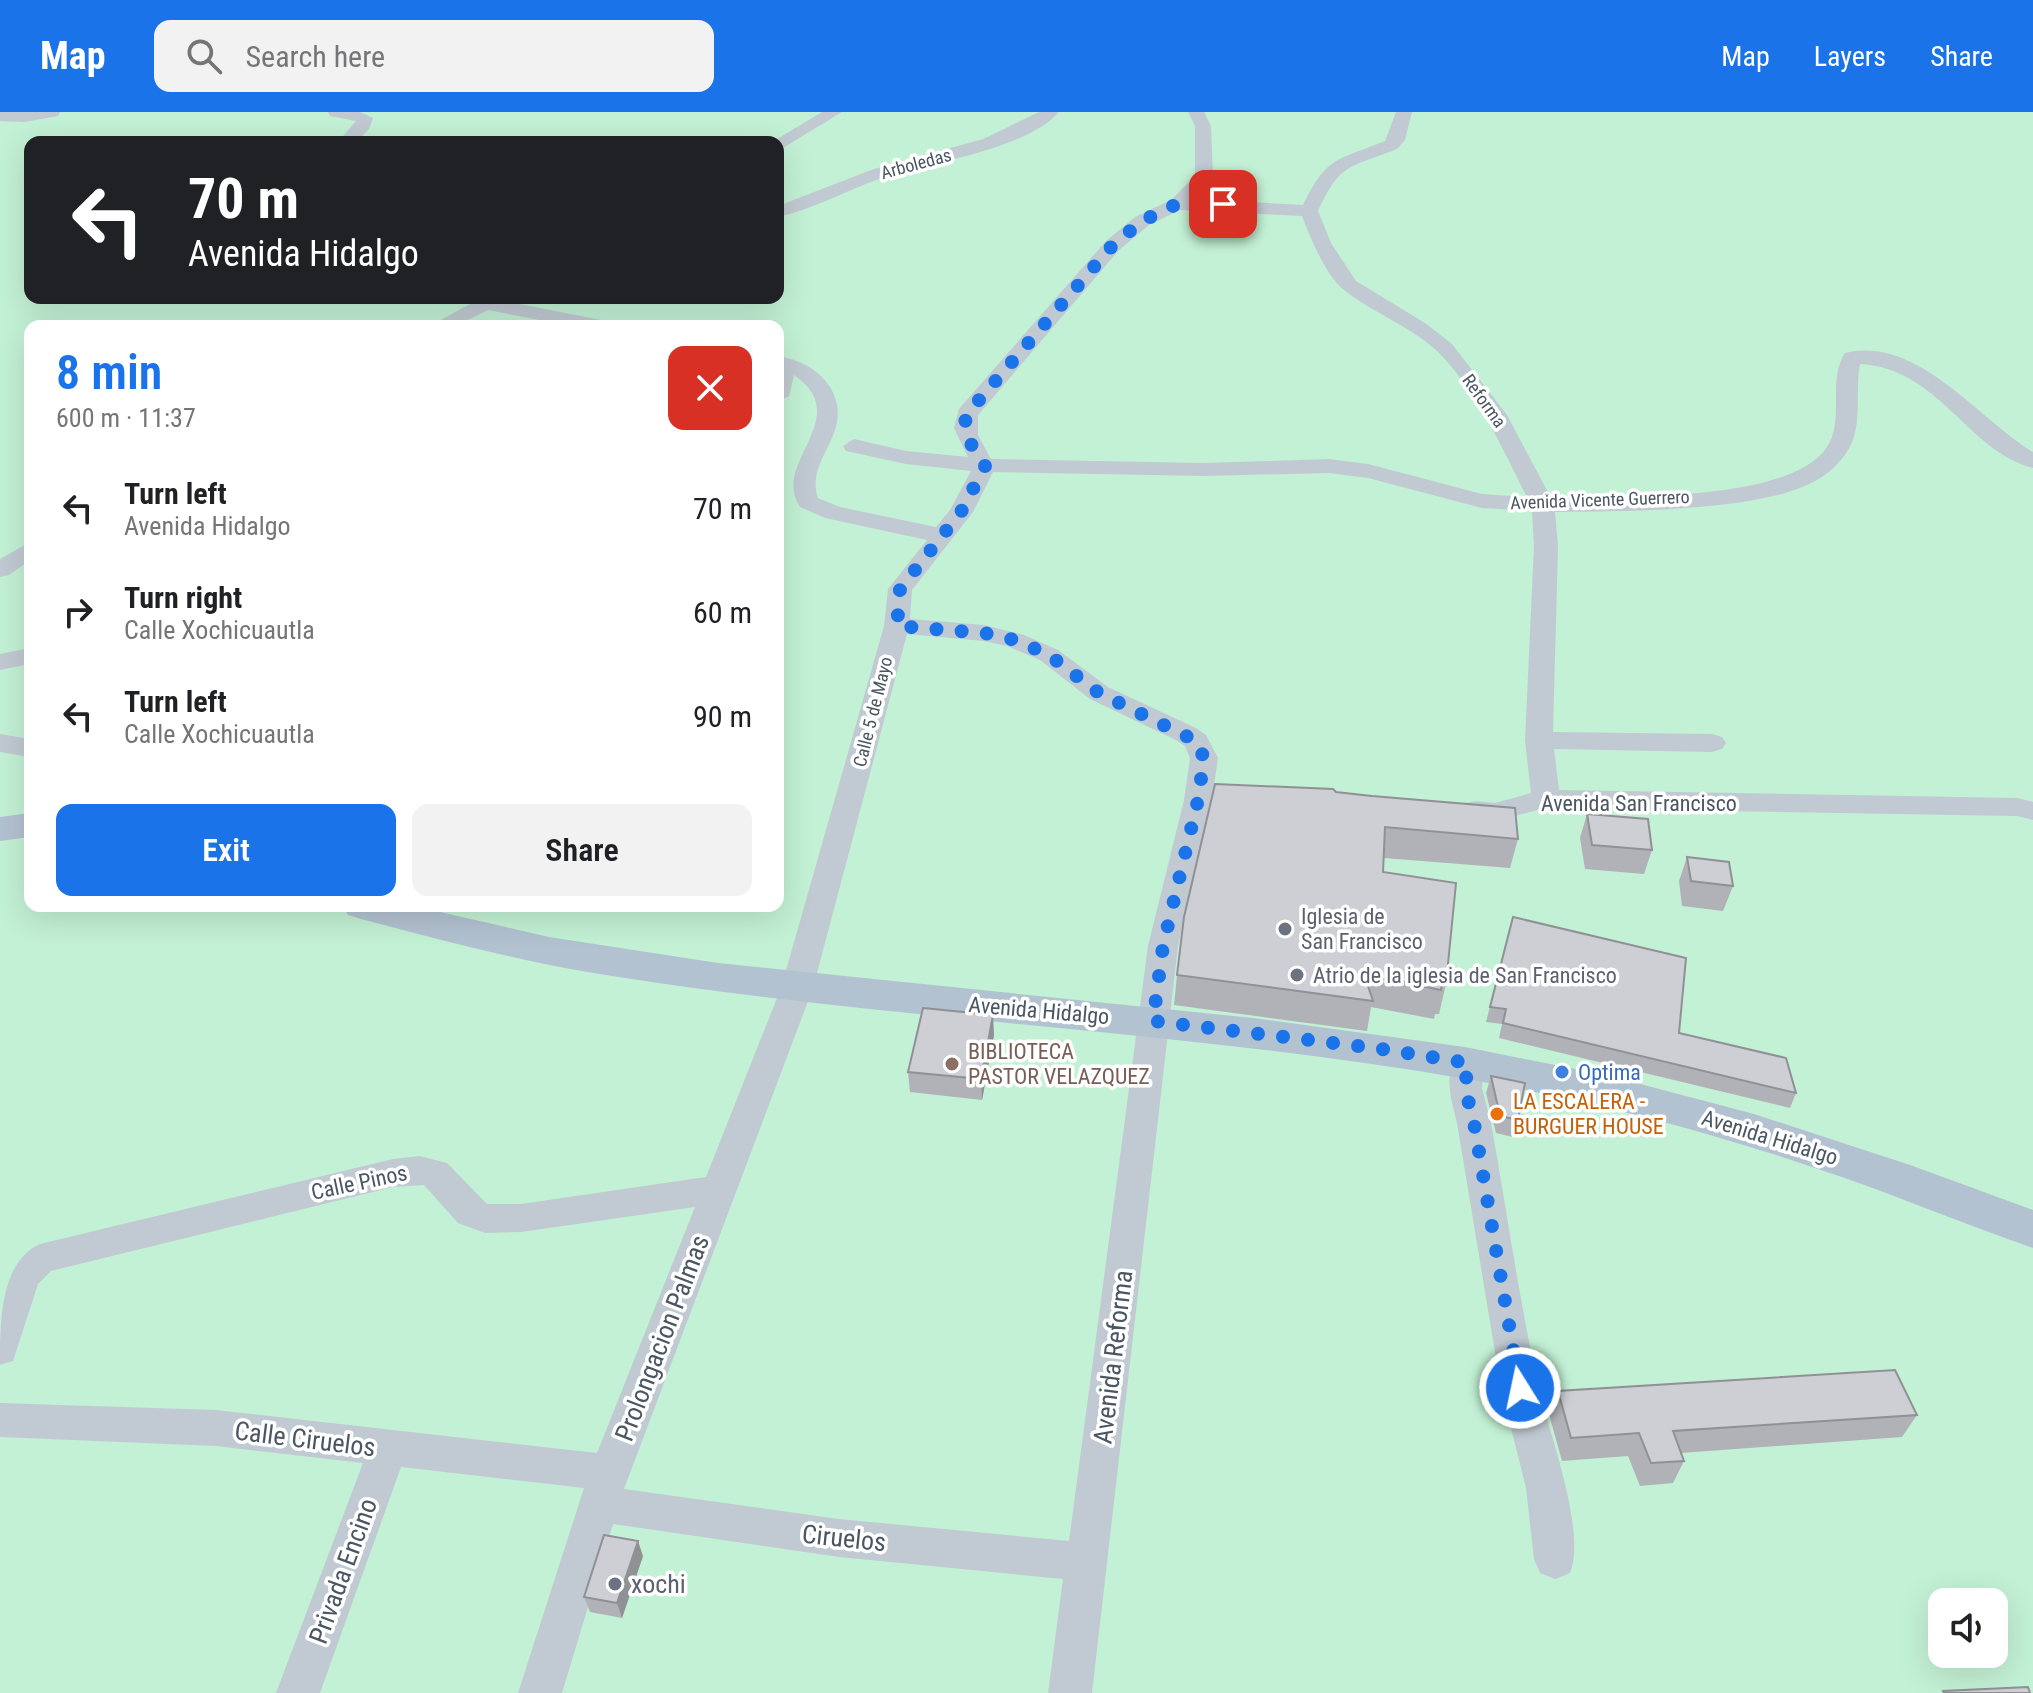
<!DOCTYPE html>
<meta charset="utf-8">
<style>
:root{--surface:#fff;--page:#f2f2f2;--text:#202124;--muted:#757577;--accent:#1a73e8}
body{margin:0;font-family:"Roboto Condensed",sans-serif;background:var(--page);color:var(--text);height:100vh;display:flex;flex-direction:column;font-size:30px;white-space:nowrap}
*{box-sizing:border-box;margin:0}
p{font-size:26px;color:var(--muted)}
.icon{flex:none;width:44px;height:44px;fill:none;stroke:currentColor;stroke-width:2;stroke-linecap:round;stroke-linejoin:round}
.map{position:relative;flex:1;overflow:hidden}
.sheet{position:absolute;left:24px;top:208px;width:760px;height:592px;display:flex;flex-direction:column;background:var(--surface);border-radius:16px;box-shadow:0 8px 32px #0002}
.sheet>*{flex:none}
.hud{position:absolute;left:24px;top:24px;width:760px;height:168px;border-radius:16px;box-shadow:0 8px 32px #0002;background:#202124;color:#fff;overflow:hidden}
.fabs{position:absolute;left:1928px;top:1476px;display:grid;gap:16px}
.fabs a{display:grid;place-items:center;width:80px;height:80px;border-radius:16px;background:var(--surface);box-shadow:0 8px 32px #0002;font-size:40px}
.pin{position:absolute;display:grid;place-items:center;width:68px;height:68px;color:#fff;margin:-34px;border-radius:16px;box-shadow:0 4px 12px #0006}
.me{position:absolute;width:88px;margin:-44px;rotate:350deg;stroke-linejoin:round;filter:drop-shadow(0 0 6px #0008)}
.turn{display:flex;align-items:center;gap:28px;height:168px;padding:0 32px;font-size:36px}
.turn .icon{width:104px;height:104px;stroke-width:2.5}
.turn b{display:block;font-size:56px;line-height:68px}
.round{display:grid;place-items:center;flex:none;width:84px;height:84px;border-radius:16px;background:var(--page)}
.overview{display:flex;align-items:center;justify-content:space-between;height:136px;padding:0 32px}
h1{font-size:48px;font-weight:600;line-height:60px;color:var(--accent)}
.action{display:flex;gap:16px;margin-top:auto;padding:16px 32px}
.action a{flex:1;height:92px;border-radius:16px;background:var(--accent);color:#fff;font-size:32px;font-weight:600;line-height:92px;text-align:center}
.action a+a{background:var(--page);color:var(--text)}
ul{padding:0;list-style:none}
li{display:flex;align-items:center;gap:24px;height:104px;padding:0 32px}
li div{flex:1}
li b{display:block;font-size:30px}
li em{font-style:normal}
header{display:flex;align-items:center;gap:48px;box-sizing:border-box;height:112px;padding:0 40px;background:var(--accent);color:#fff}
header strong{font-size:38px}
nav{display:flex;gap:44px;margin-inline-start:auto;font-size:28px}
.search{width:560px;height:72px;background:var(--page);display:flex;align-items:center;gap:20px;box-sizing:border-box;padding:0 28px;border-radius:16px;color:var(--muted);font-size:30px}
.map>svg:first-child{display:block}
.green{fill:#c3f1d5;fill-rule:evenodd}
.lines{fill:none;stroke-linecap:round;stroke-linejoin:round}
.minor{fill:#c1cad2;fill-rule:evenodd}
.major{fill:#b3c2d1;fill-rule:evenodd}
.wall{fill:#b0b2b7}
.shaded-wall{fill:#909195}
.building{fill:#cdcfd5;stroke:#909195;stroke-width:2}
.route{stroke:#1a73e8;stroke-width:14;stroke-dasharray:0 25.2}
.worship-dot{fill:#6b7280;stroke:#fff;stroke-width:3}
.education-dot{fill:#8d6e63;stroke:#fff;stroke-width:3}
.shop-dot{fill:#3f7fe0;stroke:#fff;stroke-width:3}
.food-dot{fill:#e8710a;stroke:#fff;stroke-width:3}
.labels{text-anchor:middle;stroke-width:7;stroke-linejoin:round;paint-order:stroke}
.far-street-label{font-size:18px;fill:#4a5661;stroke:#fff}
.street-label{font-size:22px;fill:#4a5661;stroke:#fff}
.worship-label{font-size:22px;fill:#5b616d;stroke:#fff;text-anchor:start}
.education-label{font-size:22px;fill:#785e54;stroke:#fff;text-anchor:start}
.shop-label{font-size:22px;fill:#366cbe;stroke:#fff;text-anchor:start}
.food-label{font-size:22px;fill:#c56008;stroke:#fff;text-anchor:start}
.near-street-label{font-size:26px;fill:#4a5661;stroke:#fff}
.near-worship-label{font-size:26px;fill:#5b616d;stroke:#fff;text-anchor:start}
</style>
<header>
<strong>Map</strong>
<div class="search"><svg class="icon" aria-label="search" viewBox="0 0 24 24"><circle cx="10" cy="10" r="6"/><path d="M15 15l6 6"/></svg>Search here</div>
<nav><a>Map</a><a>Layers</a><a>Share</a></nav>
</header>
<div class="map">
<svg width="2033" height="1581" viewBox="0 0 2033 1581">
<rect width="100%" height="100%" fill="#f5f3f3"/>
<path class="green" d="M 0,0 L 2033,0 L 2033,1581 L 0,1581 ZM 30,30 L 778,30 L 778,186 L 30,186 ZM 30,214 L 778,214 L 778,794 L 30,794 ZM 1942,1490 L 1994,1490 L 1994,1542 L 1942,1542 Z"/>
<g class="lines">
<g class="minor">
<polygon points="0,0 60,0 58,4 24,10 0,9"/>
<polygon points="328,0 360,0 373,6 369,17 356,30 338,30 356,9 330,4"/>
<polygon points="822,0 842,0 778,39 778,30 772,30"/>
<path d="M 1039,0 L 1059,0 C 1026,38 930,50 882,66 C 847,78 814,97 778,105 L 778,94 L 871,58 L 983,27 Z"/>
<path d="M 1188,0 L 1204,0 L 1211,14 L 1213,65 L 1192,87 L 1303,93 C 1327,44 1336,49 1385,29 L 1396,0 L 1412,0 L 1405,28 L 1397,37 C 1349,56 1341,50 1318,99 L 1331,131 L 1356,169 L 1425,211 L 1452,232 L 1507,303 L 1551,386 C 1613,385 1791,391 1827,335 C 1845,307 1827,268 1845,241 C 1917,223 1978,307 2033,340 L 2033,356 C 1967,339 1939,256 1860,252 C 1855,278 1862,305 1852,330 C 1844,349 1827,364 1809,372 C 1751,400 1622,399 1555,400 L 1558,434 L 1553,620 L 1712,622 L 1722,625 L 1726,631 L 1722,637 L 1712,640 L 1554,637 L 1559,678 L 2017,686 L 2033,690 L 2033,708 L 2017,704 L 1546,696 L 1495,709 L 1466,705 L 1462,698 L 1466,691 L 1476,689 L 1495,691 L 1531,681 L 1525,628 L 1534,434 L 1532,399 L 1482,396 L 1368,366 L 1329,361 L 1204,364 L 993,360 L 973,400 L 912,478 L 910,507 L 984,513 L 1024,523 L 1058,538 L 1108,575 L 1196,616 L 1206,623 L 1218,646 L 1212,688 L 1178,834 L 1092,1581 L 1048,1581 L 1063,1467 L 839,1445 L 613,1412 L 562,1581 L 518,1581 L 584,1376 L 401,1355 L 320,1581 L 276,1581 L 363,1351 L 216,1334 L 0,1325 L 0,1291 L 216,1298 L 597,1341 L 695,1095 L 521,1120 L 485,1121 L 458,1111 L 424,1073 L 393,1075 L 51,1159 L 38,1172 L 13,1249 L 0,1253 C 0,1210 0,1150 40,1132 L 393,1047 L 420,1044 L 447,1051 L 487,1092 L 521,1092 L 706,1065 L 781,876 L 884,514 L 888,477 L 927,428 L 825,406 L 800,395 C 770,350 856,306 794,263 L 789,284 L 778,290 L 778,244 C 799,248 818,256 830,275 C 857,321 804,346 818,386 L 840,395 L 936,415 L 950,398 L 971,359 L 906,352 L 846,339 L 843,334 L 854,327 L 906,339 L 968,345 L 954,316 L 959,297 L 1105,130 L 1135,105 L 1171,88 L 1195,64 L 1195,14 ZM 1180,98 L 1302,104 C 1310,125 1326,164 1344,178 C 1373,201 1410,214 1437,239 C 1476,277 1503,338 1527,385 L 1482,382 L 1368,352 L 1329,347 L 1204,351 L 991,347 L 978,323 L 978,303 L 1119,138 L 1149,113 ZM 907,522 L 984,529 L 1007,534 L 1040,548 L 1090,587 L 1176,628 L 1185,634 L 1190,646 L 1184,688 L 1148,834 L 1069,1429 L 839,1407 L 624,1377 L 813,876 Z"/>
<polygon points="463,186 505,186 504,189 601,208 611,214 570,214 488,198 456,214 430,214 470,192"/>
<polygon points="30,430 30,448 9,463 0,465 0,447"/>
<polygon points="30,536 30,552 0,558 0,542"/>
<polygon points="0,622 30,627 30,645 0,640"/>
<path d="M 1468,939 L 1480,942 L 1484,951 L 1482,976 L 1491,1011 C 1507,1099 1519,1189 1539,1276 C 1549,1321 1587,1420 1570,1461 L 1555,1467 L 1540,1461 L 1534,1447 L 1526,1376 L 1501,1276 L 1457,1011 C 1451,987 1444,965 1456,942 Z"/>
</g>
<g class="major">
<polygon points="30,701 30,725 0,729 0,705"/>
<path d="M 342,794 L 414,794 L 549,825 L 718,851 L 1253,906 L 1465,935 L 1610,964 L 1754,1002 L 1910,1053 L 2033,1098 L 2033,1136 C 1960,1111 1889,1080 1815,1056 C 1701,1017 1584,987 1466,967 C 1183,918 896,909 612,864 C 527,851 444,829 361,807 L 348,803 Z"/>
</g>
</g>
<g class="wall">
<polygon points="1336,680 1518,727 1510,756 1384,746 1383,760 1446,872 1439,902 1435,902 1434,907 1371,895 1367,919 1174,893 1177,863"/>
<polygon points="1587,702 1652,738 1644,762 1585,757 1580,726"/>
<polygon points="1687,745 1733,774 1723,799 1682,794 1679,769"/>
<polygon points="1513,805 1679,921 1796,981 1790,996 1499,926 1502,912 1486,910"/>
<polygon points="994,923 982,988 910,980 908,960"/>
<polygon points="1491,964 1518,1008 1513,1025 1496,1021 1486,981"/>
<polygon points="1558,1279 1917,1303 1902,1325 1681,1341 1684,1349 1673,1371 1640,1374 1628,1344 1562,1349 1549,1302"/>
<polygon points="643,1444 622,1506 590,1500 584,1485"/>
</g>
<g class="shaded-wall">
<polygon points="993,903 994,923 982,988 981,967"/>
<polygon points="638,1429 643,1444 622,1506 617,1491"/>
</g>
<g class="building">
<polygon points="1215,672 1333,677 1336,680 1372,684 1515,696 1518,727 1385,715 1383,760 1456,771 1446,872 1442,872 1441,878 1364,862 1373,889 1177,863 1184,805"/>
<polygon points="1587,702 1648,707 1652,738 1592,733"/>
<polygon points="1687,745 1729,750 1733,774 1691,769"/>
<polygon points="1513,805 1686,846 1679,921 1786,946 1796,981 1503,911 1506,897 1490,895"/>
<polygon points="923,896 993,903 981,967 908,960"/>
<polygon points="1491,964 1525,971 1518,1008 1500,1004"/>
<polygon points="1895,1258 1917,1303 1673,1319 1684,1349 1651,1351 1639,1321 1571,1326 1558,1279"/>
<polygon points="604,1423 638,1429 617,1491 584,1485"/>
<polygon points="2028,1575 2030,1581 1944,1581 1943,1579"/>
</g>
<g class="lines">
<path class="route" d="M 1223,92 L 1177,92 L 1142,109 L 1112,134 L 967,302 C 960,322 975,337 985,354 L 961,400 L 900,477 L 897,514 L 984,521 L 1015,528 L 1049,543 L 1099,581 L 1196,629 L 1204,646 L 1198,688 L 1163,834 L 1153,909 L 1375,936 L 1468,951 L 1465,976 L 1474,1011 L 1520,1276"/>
</g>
<g class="worship-dot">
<circle cx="1285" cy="817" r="8"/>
<circle cx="1297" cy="863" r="8"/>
<circle cx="615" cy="1472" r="8"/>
</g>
<circle class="education-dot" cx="952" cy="952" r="8"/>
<circle class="shop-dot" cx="1562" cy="960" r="8"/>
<circle class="food-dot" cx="1497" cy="1002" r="8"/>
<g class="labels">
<g class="far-street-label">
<text transform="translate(916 52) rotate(-15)" y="6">Arboledas</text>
<text transform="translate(1484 289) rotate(54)" y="6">Reforma</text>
<text transform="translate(1600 388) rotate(-2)" y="6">Avenida Vicente Guerrero</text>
<text transform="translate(873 600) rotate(-76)" y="6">Calle 5 de Mayo</text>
</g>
<g class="street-label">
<text x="1639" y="699">Avenida San Francisco</text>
<text transform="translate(1039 898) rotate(5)" y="8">Avenida Hidalgo</text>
<text transform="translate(1770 1025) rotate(17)" y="8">Avenida Hidalgo</text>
<text transform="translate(359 1070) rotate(-12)" y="8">Calle Pinos</text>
</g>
<g class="worship-label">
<text x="1301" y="812">Iglesia de<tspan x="1301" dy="25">San Francisco</tspan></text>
<text x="1313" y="871">Atrio de la iglesia de San Francisco</text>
</g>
<g class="education-label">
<text x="968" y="947">BIBLIOTECA<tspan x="968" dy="25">PASTOR VELAZQUEZ</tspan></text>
</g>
<g class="shop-label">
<text x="1578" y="968">Optima</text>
</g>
<g class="food-label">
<text x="1513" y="997">LA ESCALERA -<tspan x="1513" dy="25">BURGUER HOUSE</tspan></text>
</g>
<g class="near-street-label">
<text transform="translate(662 1226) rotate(-69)" y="9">Prolongacion Palmas</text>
<text transform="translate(1113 1245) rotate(-83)" y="9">Avenida Reforma</text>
<text transform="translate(305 1327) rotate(7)" y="9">Calle Ciruelos</text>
<text transform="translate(844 1426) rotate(6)" y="9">Ciruelos</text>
<text transform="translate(343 1459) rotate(-70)" y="9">Privada Encino</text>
</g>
<g class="near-worship-label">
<text x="631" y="1481">xochi</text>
</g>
</g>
</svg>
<div class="fabs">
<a><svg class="icon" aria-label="sound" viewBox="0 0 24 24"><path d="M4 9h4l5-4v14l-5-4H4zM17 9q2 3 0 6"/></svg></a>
</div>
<div class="pin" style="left:1223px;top:92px;background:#d93025"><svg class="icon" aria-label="arrive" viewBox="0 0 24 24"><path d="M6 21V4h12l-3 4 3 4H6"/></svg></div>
<svg class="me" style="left:1520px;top:1276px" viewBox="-20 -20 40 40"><circle r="17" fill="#1a73e8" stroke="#fff" stroke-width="3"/><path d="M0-11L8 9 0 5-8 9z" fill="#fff"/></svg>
<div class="hud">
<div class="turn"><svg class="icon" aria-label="left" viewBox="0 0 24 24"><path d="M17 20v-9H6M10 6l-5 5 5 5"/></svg><div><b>70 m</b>Avenida Hidalgo</div></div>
</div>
<section class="sheet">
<div class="overview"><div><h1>8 min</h1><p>600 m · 11:37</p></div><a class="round" style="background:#d93025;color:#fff"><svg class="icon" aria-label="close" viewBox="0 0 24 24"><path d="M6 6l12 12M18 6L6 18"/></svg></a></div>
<ul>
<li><svg class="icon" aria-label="left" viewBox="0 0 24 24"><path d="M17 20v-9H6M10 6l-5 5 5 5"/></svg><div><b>Turn left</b><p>Avenida Hidalgo</p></div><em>70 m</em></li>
<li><svg class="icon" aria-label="right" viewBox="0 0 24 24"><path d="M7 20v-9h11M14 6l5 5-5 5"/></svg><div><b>Turn right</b><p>Calle Xochicuautla</p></div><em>60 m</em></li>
<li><svg class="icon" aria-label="left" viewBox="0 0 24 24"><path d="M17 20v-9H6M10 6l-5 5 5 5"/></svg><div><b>Turn left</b><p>Calle Xochicuautla</p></div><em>90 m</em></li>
</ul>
<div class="action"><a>Exit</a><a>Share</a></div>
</section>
</div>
